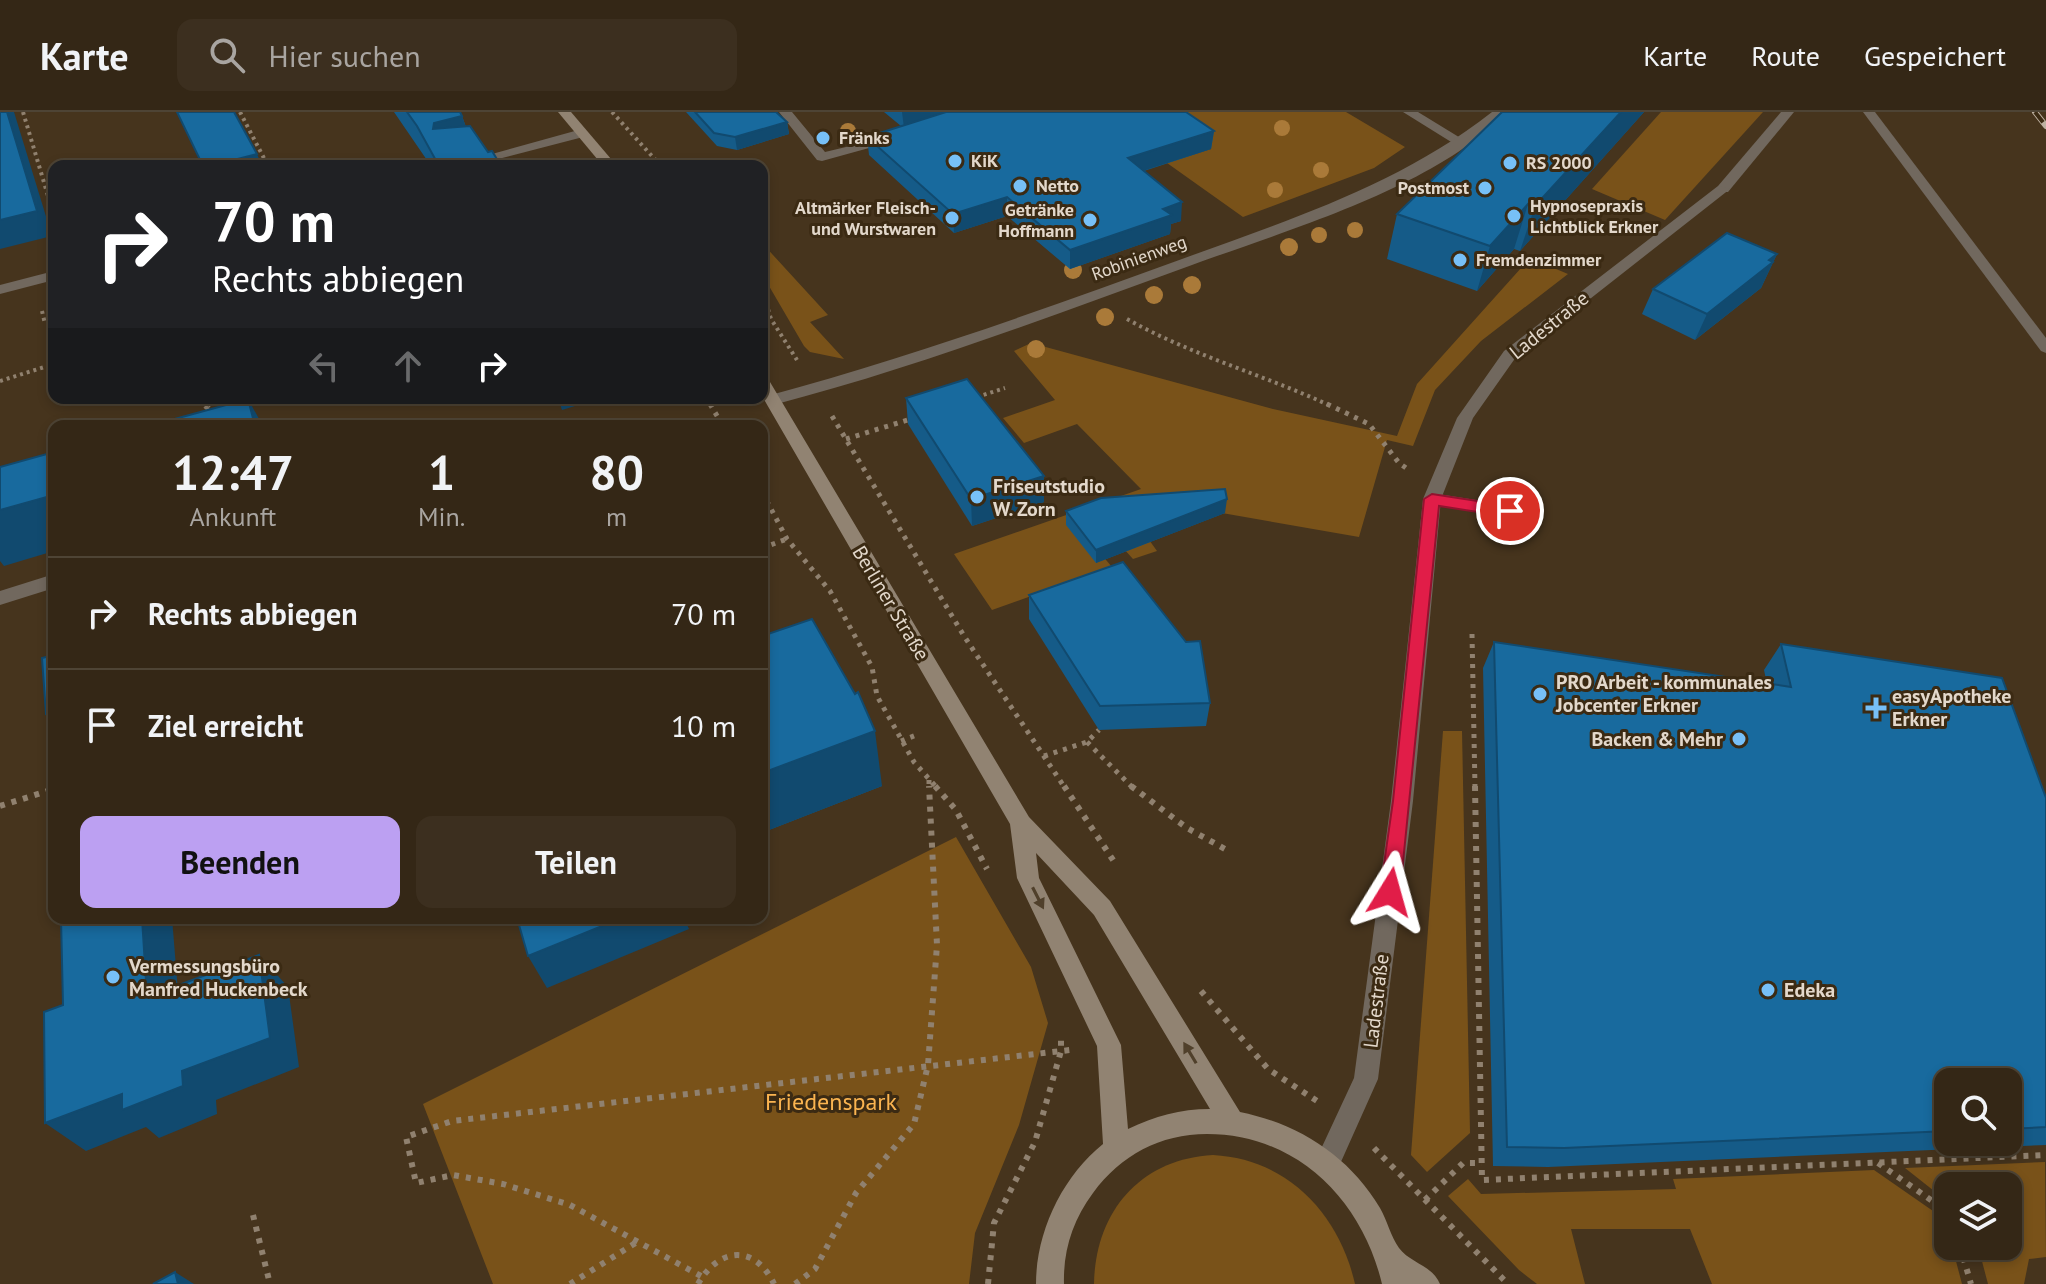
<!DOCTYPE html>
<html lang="de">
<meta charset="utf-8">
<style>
:root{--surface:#342716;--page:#3c2f1f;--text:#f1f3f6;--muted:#a9a5a1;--line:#4e4435;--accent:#bca0f2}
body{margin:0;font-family:"PT Sans",sans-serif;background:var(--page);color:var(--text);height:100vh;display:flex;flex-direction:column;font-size:30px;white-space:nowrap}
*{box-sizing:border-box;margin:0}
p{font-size:26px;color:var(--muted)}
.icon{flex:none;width:44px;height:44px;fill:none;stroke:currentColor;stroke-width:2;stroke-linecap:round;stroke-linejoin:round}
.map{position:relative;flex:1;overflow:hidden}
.side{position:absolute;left:48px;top:308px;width:720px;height:504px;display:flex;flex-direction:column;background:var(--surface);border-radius:16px;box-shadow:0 4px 12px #0003,0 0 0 2px var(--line)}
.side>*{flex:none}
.hud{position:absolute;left:48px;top:48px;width:720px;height:244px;border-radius:16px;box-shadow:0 4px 12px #0003,0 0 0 2px var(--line);background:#202124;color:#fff;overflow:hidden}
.tools{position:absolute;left:1934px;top:956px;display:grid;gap:16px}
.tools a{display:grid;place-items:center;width:88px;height:88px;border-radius:16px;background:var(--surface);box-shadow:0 4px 12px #0003,0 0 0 2px var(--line);font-size:40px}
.pin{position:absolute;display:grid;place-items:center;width:68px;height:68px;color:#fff;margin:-34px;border:4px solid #fff;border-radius:50%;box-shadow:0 2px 8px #0007}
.me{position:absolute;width:88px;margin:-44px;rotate:8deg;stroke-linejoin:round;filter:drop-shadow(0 0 6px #0008)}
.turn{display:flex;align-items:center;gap:28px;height:168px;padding:0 32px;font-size:36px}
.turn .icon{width:104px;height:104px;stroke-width:2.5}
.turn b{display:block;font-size:56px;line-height:68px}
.lanes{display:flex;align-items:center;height:76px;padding:0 32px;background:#0003;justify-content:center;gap:40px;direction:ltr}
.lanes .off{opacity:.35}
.eta{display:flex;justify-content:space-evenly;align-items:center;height:136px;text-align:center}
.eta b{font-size:48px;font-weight:600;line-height:56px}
.action{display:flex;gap:16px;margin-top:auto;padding:16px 32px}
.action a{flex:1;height:92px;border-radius:16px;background:var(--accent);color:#111;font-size:32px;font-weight:600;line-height:92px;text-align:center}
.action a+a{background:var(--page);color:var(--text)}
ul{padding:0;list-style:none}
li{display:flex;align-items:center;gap:24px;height:112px;padding:0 32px;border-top:2px solid var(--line)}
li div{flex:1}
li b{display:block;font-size:30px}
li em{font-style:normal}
header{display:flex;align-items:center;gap:48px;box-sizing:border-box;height:112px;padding:0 40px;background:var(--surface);border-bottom:2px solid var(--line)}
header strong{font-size:38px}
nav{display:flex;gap:44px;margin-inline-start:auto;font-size:28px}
.search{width:560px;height:72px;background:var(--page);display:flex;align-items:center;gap:20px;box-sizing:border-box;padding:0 28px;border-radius:16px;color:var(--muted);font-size:30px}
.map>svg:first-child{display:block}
.green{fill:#795219}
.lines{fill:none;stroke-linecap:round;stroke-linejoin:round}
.path-far2{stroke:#90816f;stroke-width:4;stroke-dasharray:3 4;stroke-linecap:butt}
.path-far1{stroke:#90816f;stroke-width:5;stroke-dasharray:4 6;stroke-linecap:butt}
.path{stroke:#90816f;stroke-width:6;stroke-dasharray:5 7;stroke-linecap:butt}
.service{fill:#71685e;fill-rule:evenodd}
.minor{fill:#71685e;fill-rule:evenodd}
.secondary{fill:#918372;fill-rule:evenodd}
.rail-casing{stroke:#beb1a2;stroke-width:6}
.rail{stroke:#3b2a13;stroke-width:4;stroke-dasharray:13;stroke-linecap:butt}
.tree{fill:#aa7a39}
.wall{fill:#155b88;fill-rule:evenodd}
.shaded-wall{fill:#114a6f}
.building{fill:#186a9e;stroke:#114a6f;stroke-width:2}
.oneway{fill:#50402b}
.route{fill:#e11d48;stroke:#92132f;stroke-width:2}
.poi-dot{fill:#77c0f7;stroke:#3b2a13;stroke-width:3}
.labels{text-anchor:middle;stroke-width:6;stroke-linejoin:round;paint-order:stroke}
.far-poi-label{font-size:18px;font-weight:bold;fill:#e3d8cb;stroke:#3b2a13;text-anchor:start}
.far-street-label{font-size:18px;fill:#e3d8cb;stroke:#3b2a13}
.street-label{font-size:20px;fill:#e3d8cb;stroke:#3b2a13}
.poi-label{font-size:20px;font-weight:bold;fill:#e3d8cb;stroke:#3b2a13;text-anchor:start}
.near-park-label{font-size:24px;fill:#fbb450;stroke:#3b2a13}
</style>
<header>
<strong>Karte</strong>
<div class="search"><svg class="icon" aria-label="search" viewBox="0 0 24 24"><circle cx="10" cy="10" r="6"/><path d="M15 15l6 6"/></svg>Hier suchen</div>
<nav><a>Karte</a><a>Route</a><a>Gespeichert</a></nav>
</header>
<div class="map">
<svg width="2046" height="1172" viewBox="0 0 2046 1172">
<rect width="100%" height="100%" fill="#46341d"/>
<g class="green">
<polygon points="1158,0 1346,0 1405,35 1374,56 1243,105 1167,51 1211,37"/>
<polygon points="1661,0 1763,0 1665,108 1592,77"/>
<polygon points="762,131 828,203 810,210 844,247 810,240 804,234 762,162"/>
<polygon points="1530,146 1568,162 1481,229 1435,278 1413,334 1387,328 1359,425 1182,394 1147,425 1157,439 1133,447 1093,403 1084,422 1112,455 992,498 954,442 1141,377 1077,312 1024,331 1003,306 1055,288 1014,239 1031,231 1273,297 1397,324 1417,272"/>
<polygon points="1443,619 1462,619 1470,1021 1427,1060 1411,1043"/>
<polygon points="956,725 1031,855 1048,911 1019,1013 975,1121 969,1172 493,1172 423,992"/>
<path d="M 1213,1043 C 1288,1047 1339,1102 1355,1172 L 1094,1172 C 1095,1100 1140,1047 1213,1043 Z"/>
<polygon points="2045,1050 2046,1145 2029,1147 2024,1172 1988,1172 1978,1134 2008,1134 2008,1074 1948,1074 1948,1090 1905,1056"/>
<polygon points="1874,1058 1946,1108 1948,1134 1952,1134 1962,1172 1712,1172 1690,1117 1571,1117 1585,1172 1537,1172 1519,1158 1448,1084 1468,1067 1481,1082 1676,1077 1673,1067"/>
</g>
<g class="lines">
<g class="path-far2">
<polyline points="23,0 54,104"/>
<polyline points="240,0 268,54"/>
<polyline points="612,0 661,54"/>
<polyline points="762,177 771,207 797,248"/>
<polyline points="42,199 45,212"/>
<path d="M 1127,207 C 1191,243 1264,263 1331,294"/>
<polyline points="0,269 54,252"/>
<polyline points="977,285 1005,276"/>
<polyline points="707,286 712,294"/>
<polyline points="208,294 211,291"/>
</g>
<g class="path-far1">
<polyline points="710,292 723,314"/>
<polyline points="1327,292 1369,312 1399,351 1409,358"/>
<polyline points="832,304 964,524 1065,676"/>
<polyline points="199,314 197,307 210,292"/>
<polyline points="268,314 275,314"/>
<polyline points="846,327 914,306"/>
<polyline points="762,380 787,427 830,479 872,555 877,584 914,650 937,676"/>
<polyline points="762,436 787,427"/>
<polyline points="1472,522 1475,676"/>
<polyline points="901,629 919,622"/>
<polyline points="1087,630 1133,676"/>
<polyline points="1044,644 1087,630 1099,618"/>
<polyline points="929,668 929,676"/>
</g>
<g class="path">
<polyline points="935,674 956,698 987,757"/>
<polyline points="1064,674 1115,751"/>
<polyline points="1131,674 1187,716 1225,737"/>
<polyline points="1475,674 1482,1068 2046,1043"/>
<polyline points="0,694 54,677"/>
<polyline points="1201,879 1268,957 1317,989"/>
<polyline points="1374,1036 1508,1172"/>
<polyline points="1878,1051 1948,1100"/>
<polyline points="1425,1088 1463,1051 1482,1051"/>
<polyline points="253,1103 270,1172"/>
<polyline points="1960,1134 1971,1172"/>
<polyline points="701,1164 570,1093 503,1072 453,1063 416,1071 406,1025 452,1009 1070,938"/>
<polyline points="570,1172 637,1130"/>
<path d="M 698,1172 C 719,1135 755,1132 774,1172"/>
<polyline points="795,1172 815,1157 856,1081 914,1012 928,953 937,833 929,674"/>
<polyline points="988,1172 994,1111 1035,1030 1061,939 1061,924"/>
</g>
<g class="service">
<polygon points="779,0 792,0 825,40 892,24 898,28 822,49 817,48"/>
<polygon points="1403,0 1418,0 1467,30 1456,33"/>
<polygon points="1781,0 1794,0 1728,80 1718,80 1718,74"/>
<polygon points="1863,0 1875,0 2046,226 2046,241 2041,239"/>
<polygon points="1432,381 1532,397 1541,403 1532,409 1426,391 1423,387"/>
<polygon points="54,462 54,476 0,493 0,479"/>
</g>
<g class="minor">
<path d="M 1492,0 L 1506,0 C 1437,75 1287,118 1192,153 C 1054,203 916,256 773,293 L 765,288 L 767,284 C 908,246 1045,197 1182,147 C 1291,107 1399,73 1492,0 Z"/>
<polygon points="582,17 588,21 587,24 471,54 449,54"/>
<polygon points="1718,74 1730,77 1516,245 1473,306 1441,387 1413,689 1378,967 1336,1061 1327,1065 1318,1061 1314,1052 1354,966 1391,689 1423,387 1457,306 1504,239"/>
<polygon points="54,159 54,168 0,182 0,173"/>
</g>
<g class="secondary">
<polygon points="558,0 571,0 617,54 603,54"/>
<path d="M 762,265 L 770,270 L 1029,705 L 1110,789 L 1240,1000 C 1299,1012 1349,1044 1380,1096 C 1387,1108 1391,1125 1399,1136 C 1410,1151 1432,1153 1440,1172 L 1382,1172 C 1362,1088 1297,1022 1207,1022 C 1160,1022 1121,1043 1093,1081 C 1073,1108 1063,1138 1064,1172 L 1036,1172 C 1036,1120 1062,1065 1103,1032 L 1097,934 L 1017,766 L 1010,712 L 762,284 ZM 1036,741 L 1094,803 L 1210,997 C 1180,997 1155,1004 1128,1017 L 1121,933 L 1039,766 Z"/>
</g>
<g class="rail-casing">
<polyline id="rail" points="2035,0 2046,14"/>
</g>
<use href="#rail" class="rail"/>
</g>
<g class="tree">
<circle cx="1282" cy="16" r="8"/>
<circle cx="848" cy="19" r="8"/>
<circle cx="1321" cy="58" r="8"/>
<circle cx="1275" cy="78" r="8"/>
<circle cx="1355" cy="118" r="8"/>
<circle cx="1319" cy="123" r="8"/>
<circle cx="1289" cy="135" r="9"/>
<circle cx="1073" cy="158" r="9"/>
<circle cx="1192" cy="173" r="9"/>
<circle cx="1154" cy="183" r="9"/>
<circle cx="1105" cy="205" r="9"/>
<circle cx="1036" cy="237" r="9"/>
</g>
<g class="wall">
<polygon points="394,0 460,0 462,4 466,15 501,54 431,54"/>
<polygon points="686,0 776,0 787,10 789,22 737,38 717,34"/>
<polygon points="884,0 1186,0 1214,19 1211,37 1144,59 1181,109 1171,112 1170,122 1070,157 1007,104 954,121 869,43 867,25 901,14"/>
<polygon points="1501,0 1644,0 1520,139 1514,137 1477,179 1387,147 1397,102"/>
<polygon points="1777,142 1761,176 1695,228 1642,202 1653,177"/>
<polygon points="906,286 1044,364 1044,390 972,414 908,312"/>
<polygon points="1066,399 1225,401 1096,451 1066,413"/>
<polygon points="1029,483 1210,591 1206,614 1099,618 1029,507"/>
<polygon points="762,524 882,674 769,718 762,702"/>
<path d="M 1494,530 L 1767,572 L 1764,558 L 1781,532 L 2046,686 L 2046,1033 L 1548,1055 L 1493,1054 L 1483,556 ZM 1948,970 L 2008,970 L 2008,1030 L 1948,1030 Z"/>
</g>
<g class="shaded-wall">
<polygon points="7,0 14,0 52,124 0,137 0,108"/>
<polygon points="902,0 957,0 904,16"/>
<polygon points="1621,0 1644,0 1520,139 1535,94"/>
<polygon points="462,4 476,43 433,17 434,11"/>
<polygon points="787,10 789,22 737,38 735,25"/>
<polygon points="1214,19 1211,37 1127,64 1128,46"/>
<polygon points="257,42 262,54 210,54"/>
<polygon points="1007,85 1007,104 954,121 953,102"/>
<polygon points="1182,90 1181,109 1171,112 1170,122 1070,157 1070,138 1163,97"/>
<polygon points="1528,92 1514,137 1477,179 1490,134"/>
<polygon points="1777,142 1761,176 1695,228 1707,202"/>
<polygon points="558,286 601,286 562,298"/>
<polygon points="248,287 263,314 255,314"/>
<polygon points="1044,364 1044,390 972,414 971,387"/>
<polygon points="54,383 54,439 4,454 0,449 0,398"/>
<polygon points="1227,387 1225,401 1096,451 1096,438"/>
<polygon points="54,600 54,610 46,602"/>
<polygon points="875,619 882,674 769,718 762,691 762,661"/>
<polygon points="142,806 172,806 181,916 147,885"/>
<polygon points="622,806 684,806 689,817 547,876 528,844"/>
<polygon points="259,843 288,875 299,955 216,988 217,1002 159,1026 146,1015 86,1039 45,1011 182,959"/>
<polygon points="175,1160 194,1172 178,1172"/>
</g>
<g class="building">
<polygon points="0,0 7,0 37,99 0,108"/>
<polygon points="177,0 234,0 257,42 210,54 203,54"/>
<polygon points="407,0 460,0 462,4 434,11 433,17 470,14 488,40 492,39 501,54 439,54 417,14"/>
<polygon points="695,0 776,0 787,10 735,25 714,21"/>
<polygon points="946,0 1186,0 1214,19 1128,46 1182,90 1163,97 1172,103 1070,138 1007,85 953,102 867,25"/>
<polygon points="1502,0 1621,0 1535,94 1528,92 1490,134 1397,102"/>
<polygon points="1727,121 1777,142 1769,148 1773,150 1707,202 1653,177"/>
<polygon points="967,267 1044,364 971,387 906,286"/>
<polygon points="248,287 255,314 149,314"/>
<polygon points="54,340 54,383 0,398 0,355"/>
<polygon points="1225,377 1227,387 1096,438 1066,399 1101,386"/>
<polygon points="1123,450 1186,530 1200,529 1210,591 1100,594 1029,483"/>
<polygon points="812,507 855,582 858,580 875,619 762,661 762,524"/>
<polygon points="1494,530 1791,575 1781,532 2002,566 2046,686 2046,1015 2008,1017 2008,970 1948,970 1948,1019 1564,1036 1507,1035"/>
<polygon points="54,543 54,600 46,602 42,546"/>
<polygon points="61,806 142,806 147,885 259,843 270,926 182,959 183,974 122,998 122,982 45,1011 44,900 63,893"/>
<polygon points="517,806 622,806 528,844"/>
<polygon points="175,1160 178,1172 153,1172"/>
</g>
<defs><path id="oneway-solid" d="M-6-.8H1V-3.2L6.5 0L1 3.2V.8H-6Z" transform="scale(2)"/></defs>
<g class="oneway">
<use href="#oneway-solid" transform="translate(1038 786) rotate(63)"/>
<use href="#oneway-solid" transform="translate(1190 941) rotate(-121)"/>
</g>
<polygon class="route" points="1432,382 1510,394 1518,399 1510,405 1439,394 1400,780 1390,789 1380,780 1393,689 1424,387"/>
<g class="poi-dot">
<circle cx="823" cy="26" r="8"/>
<circle cx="955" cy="49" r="8"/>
<circle cx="1510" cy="51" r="8"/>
<circle cx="1020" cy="74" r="8"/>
<circle cx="1485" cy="76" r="8"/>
<circle cx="1514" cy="104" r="8"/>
<circle cx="952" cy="106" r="8"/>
<circle cx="1090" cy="108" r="8"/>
<circle cx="1460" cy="148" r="8"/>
<circle cx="977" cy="385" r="8"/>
<circle cx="1540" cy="582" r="8"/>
<path d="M1872 584h8v8h8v8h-8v8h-8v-8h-8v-8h8z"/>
<circle cx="1739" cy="627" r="8"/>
<circle cx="113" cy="865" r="8"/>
<circle cx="1768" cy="878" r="8"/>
</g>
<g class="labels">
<g class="far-poi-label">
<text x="839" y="32">Fränks</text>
<text x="971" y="55">KiK</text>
<text x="1526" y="57">RS 2000</text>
<text x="1036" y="80">Netto</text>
<text x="1469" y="82" text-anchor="end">Postmost</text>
<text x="1530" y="100">Hypnosepraxis<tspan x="1530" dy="21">Lichtblick Erkner</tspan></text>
<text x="936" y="102" text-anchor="end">Altmärker Fleisch-<tspan x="936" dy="21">und Wurstwaren</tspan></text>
<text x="1074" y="104" text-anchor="end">Getränke<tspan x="1074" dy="21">Hoffmann</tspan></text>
<text x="1476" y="154">Fremdenzimmer</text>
</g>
<g class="far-street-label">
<text transform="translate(1139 146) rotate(-20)" y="6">Robinienweg</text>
</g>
<g class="street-label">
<text transform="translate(1549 213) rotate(-39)" y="7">Ladestraße</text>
<text transform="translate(891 491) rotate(59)" y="7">Berliner Straße</text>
<text transform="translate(1376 889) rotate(-83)" y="7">Ladestraße</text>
</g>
<g class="poi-label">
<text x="993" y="381">Friseutstudio<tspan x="993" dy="23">W. Zorn</tspan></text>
<text x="1556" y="577">PRO Arbeit - kommunales<tspan x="1556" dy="23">Jobcenter Erkner</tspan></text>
<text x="1892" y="591">easyApotheke<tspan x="1892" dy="23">Erkner</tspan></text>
<text x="1723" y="634" text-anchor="end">Backen &amp; Mehr</text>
<text x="129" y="861">Vermessungsbüro<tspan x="129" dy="23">Manfred Huckenbeck</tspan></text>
<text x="1784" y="885">Edeka</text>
</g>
<g class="near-park-label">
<text x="831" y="998">Friedenspark</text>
</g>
</g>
</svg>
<div class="tools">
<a><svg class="icon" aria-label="search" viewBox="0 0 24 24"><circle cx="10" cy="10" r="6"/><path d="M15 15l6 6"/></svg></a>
<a><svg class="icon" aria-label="layers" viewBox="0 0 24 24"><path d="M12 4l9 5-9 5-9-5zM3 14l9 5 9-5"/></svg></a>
</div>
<div class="pin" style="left:1510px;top:399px;background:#d93025"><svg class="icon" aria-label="arrive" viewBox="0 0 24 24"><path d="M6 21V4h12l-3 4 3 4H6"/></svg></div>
<svg class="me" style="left:1390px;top:780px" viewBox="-20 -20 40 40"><path d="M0-17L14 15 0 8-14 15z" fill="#e11d48" stroke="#fff" stroke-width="4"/></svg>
<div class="hud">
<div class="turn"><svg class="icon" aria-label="right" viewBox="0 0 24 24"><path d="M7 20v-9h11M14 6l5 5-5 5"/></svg><div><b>70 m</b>Rechts abbiegen</div></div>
<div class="lanes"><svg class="icon off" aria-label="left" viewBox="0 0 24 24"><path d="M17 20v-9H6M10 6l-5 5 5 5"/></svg><svg class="icon off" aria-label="ahead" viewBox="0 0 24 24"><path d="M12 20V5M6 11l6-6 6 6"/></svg><svg class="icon" aria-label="right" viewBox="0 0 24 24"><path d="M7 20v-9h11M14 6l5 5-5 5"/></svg></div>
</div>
<section class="side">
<div class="eta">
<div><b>12:47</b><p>Ankunft</p></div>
<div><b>1</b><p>Min.</p></div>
<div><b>80</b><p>m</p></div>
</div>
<ul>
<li><svg class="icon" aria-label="right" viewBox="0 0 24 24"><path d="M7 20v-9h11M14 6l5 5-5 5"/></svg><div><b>Rechts abbiegen</b></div><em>70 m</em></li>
<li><svg class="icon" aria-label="arrive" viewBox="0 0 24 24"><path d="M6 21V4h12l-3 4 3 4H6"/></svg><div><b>Ziel erreicht</b></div><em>10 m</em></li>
</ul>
<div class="action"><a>Beenden</a><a>Teilen</a></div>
</section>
</div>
